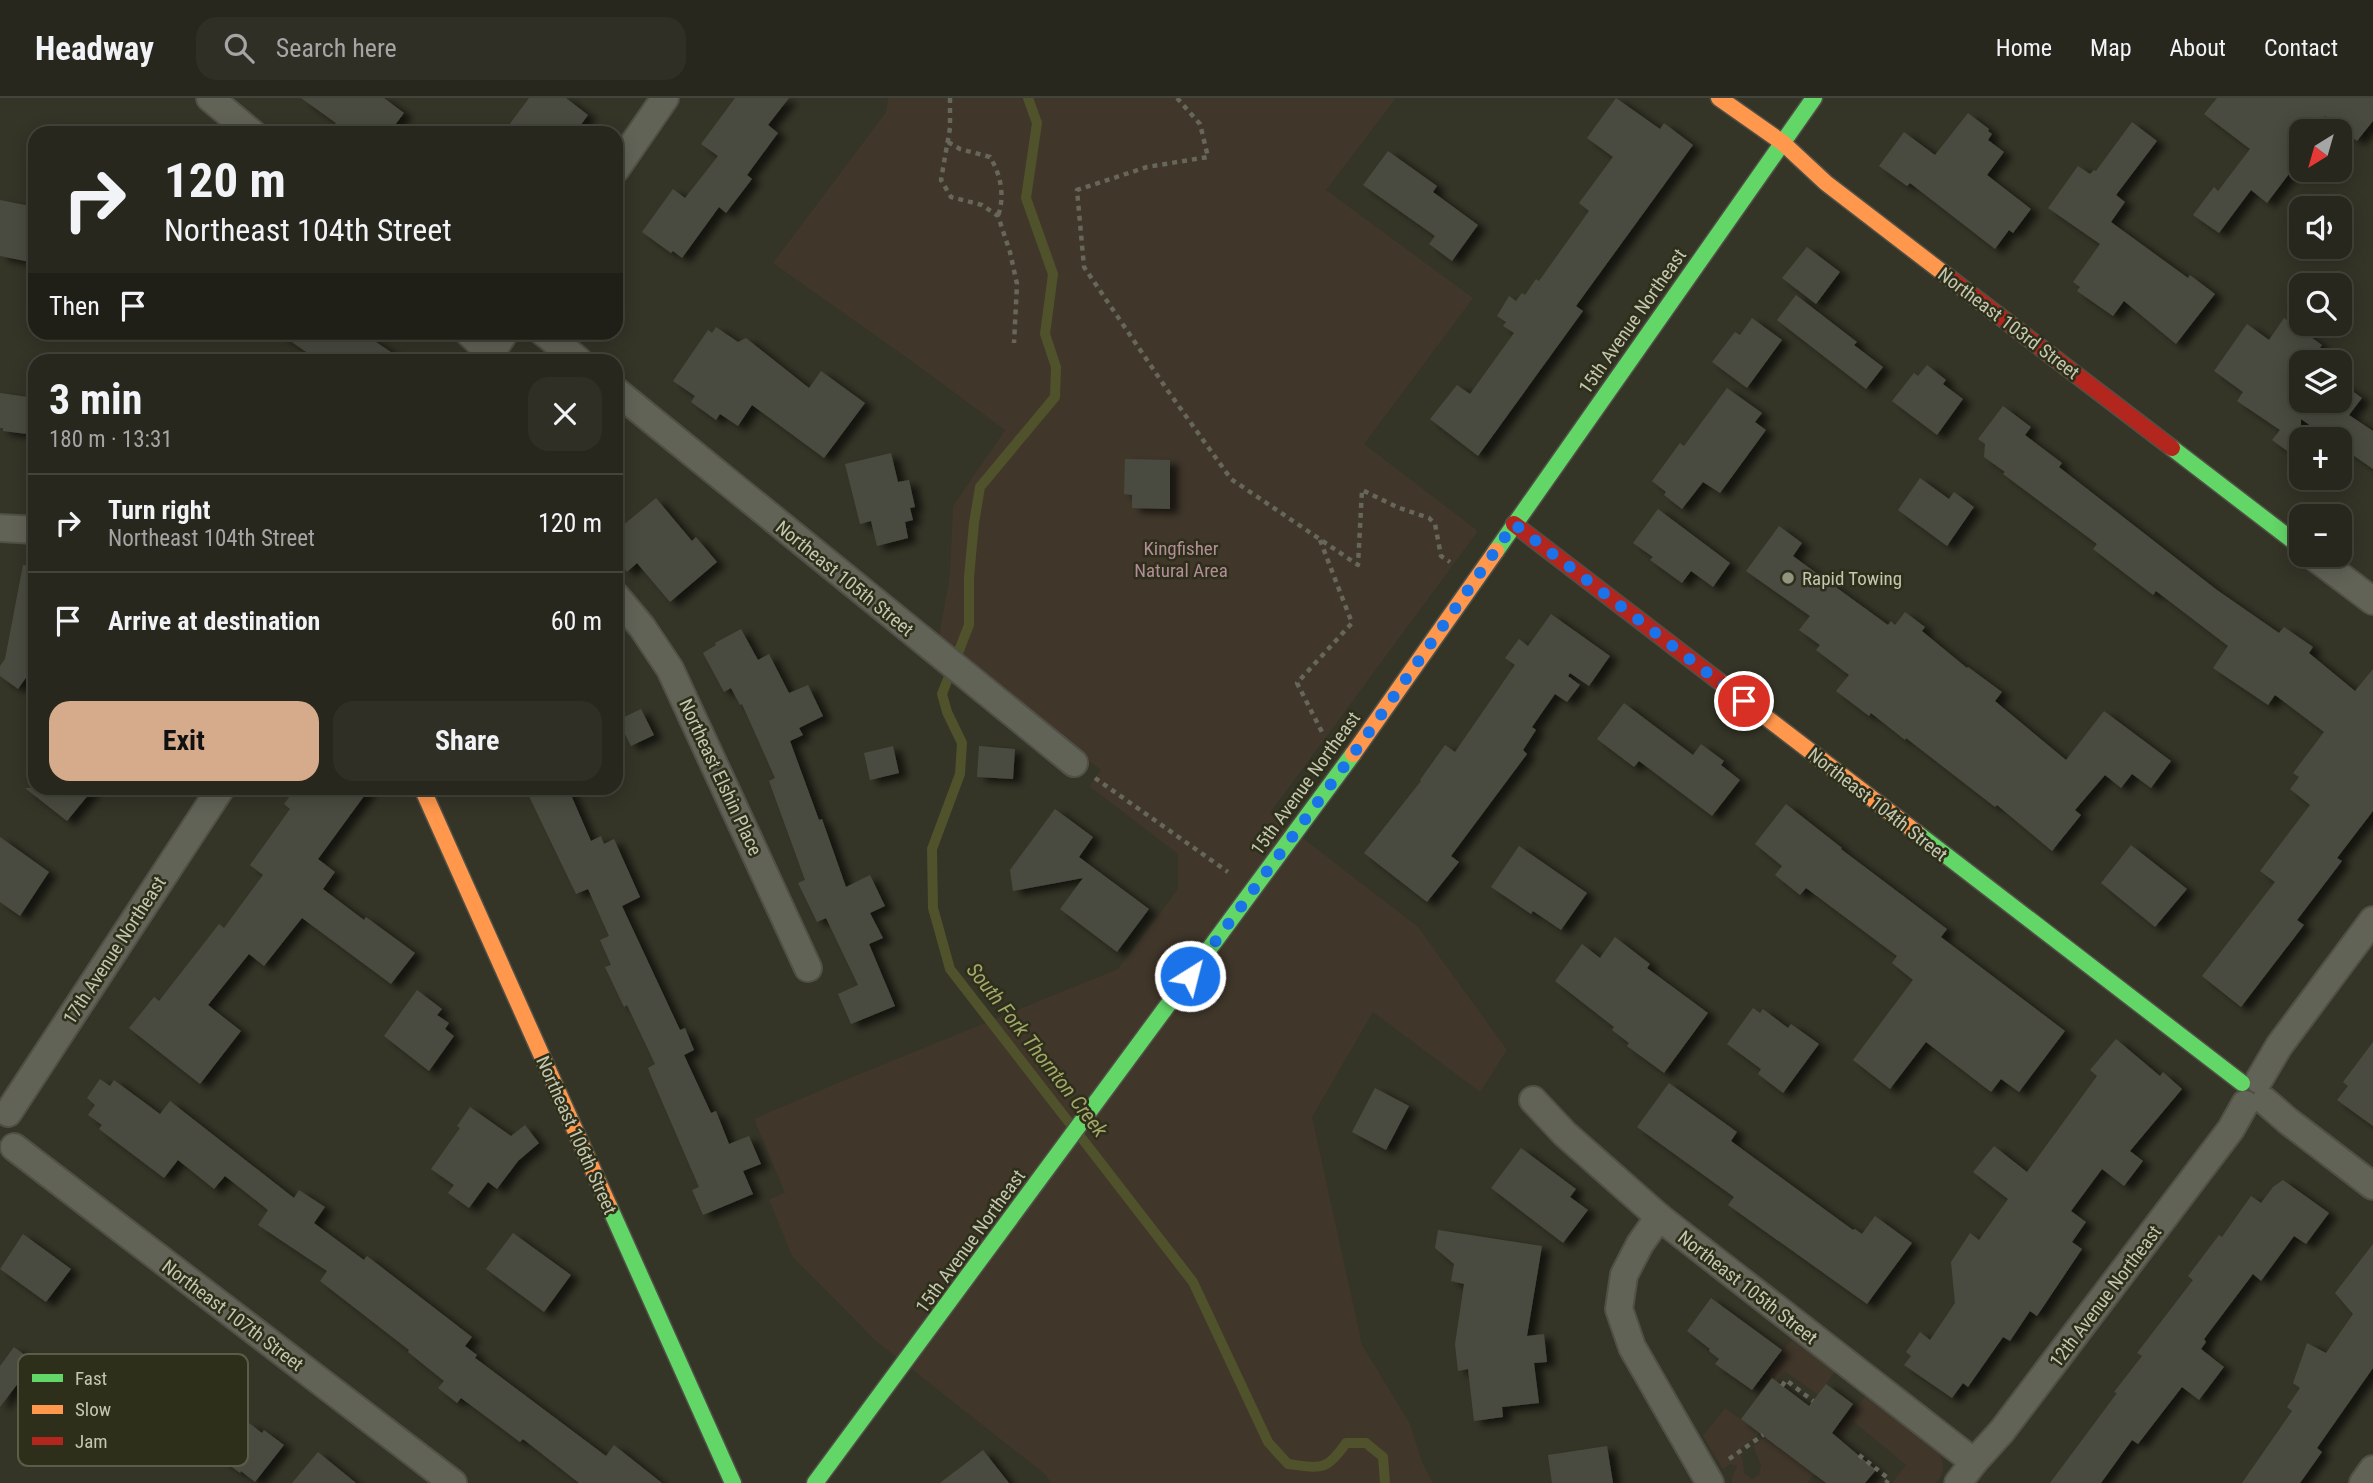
<!DOCTYPE html>
<meta charset="utf-8">
<style>
:root{--surface:#27271d;--page:#2f2f26;--text:#f1f3f6;--muted:#a4a5a4;--line:#43443b;--accent:#d6ab8b}
body{margin:0;font-family:"Roboto Condensed",sans-serif;background:var(--page);color:var(--text);height:100vh;display:flex;flex-direction:column;font-size:26px;white-space:nowrap}
*{box-sizing:border-box;margin:0}
p{font-size:23px;color:var(--muted)}
.icon{flex:none;width:38px;height:38px;fill:none;stroke:currentColor;stroke-width:2;stroke-linecap:round;stroke-linejoin:round}
.map{position:relative;flex:1;overflow:hidden}
.drawer{position:absolute;left:28px;top:256px;width:595px;height:441px;display:flex;flex-direction:column;background:var(--surface);border-radius:21px;box-shadow:0 4px 18px #0003,0 0 0 2px var(--line)}
.drawer>*{flex:none}
.guide{position:absolute;left:28px;top:28px;width:595px;height:214px;border-radius:21px;box-shadow:0 4px 18px #0003,0 0 0 2px var(--line);background:#27271d;color:var(--text);overflow:hidden}
.needle{width:46px;rotate:217deg}
.tools{position:absolute;left:2289px;top:21px;display:grid;gap:14px}
.tools a{display:grid;place-items:center;width:63px;height:63px;border-radius:14px;background:var(--surface);box-shadow:0 4px 18px #0003,0 0 0 2px var(--line);font-size:35px}
.pin{position:absolute;display:grid;place-items:center;width:60px;height:60px;color:#fff;margin:-30px;border:4px solid #fff;border-radius:50%;box-shadow:0 2px 7px #0007}
.me{position:absolute;width:77px;margin:-38px;rotate:36deg;stroke-linejoin:round;filter:drop-shadow(0 0 5px #0008)}
.turn{display:flex;align-items:center;gap:24px;height:147px;padding:0 21px;font-size:32px}
.turn .icon{width:91px;height:91px;stroke-width:2.5}
.turn b{display:block;font-size:49px;line-height:60px}
.then{display:flex;align-items:center;height:66px;padding:0 21px;background:#0003;gap:14px;font-size:26px}
.round{display:grid;place-items:center;flex:none;width:74px;height:74px;border-radius:21px;background:var(--page)}
.headline{display:flex;align-items:center;justify-content:space-between;height:119px;padding:0 21px}
h1{font-size:42px;font-weight:700;line-height:52px}
.cta{display:flex;gap:14px;margin-top:auto;padding:14px 21px}
.cta a{flex:1;height:80px;border-radius:21px;background:var(--accent);color:#111;font-size:28px;font-weight:700;line-height:80px;text-align:center}
.cta a+a{background:var(--page);color:var(--text)}
ul{padding:0;list-style:none}
li{display:flex;align-items:center;gap:21px;height:98px;padding:0 21px;border-top:2px solid var(--line)}
li div{flex:1}
li b{display:block;font-size:26px}
li em{font-style:normal}
header{display:flex;align-items:center;gap:42px;box-sizing:border-box;height:98px;padding:0 35px;background:var(--surface);border-bottom:2px solid var(--line)}
header strong{font-size:33px}
nav{display:flex;gap:38px;margin-inline-start:auto;font-size:24px}
.search{width:490px;height:63px;background:var(--page);display:flex;align-items:center;gap:18px;box-sizing:border-box;padding:0 24px;border-radius:21px;color:var(--muted);font-size:26px}
.map>svg:first-child{display:block}
.green{fill:#40362a}
.lines{fill:none;stroke-linecap:round;stroke-linejoin:round}
.stream{stroke:#4f522b;stroke-width:10}
.building{fill:#4a4b3f;filter:url(#shadow)}
.street-casing{stroke:#505046;stroke-width:30}
.fast-casing{stroke:#505046;stroke-width:19}
.slow-casing{stroke:#505046;stroke-width:19}
.jam-casing{stroke:#505046;stroke-width:19}
.path{stroke:#66665a;stroke-width:4.5;stroke-dasharray:5 5;stroke-linecap:butt}
.street{stroke:#626357;stroke-width:26}
.fast{stroke:#63d668;stroke-width:16}
.slow{stroke:#ff974d;stroke-width:16}
.jam{stroke:#b3261e;stroke-width:16}
.route{stroke:#1a73e8;stroke-width:12;stroke-dasharray:0 21.6}
.poi-dot{fill:#929480;stroke:#2e2f1a;stroke-width:2.5}
.labels{text-anchor:middle;stroke-width:5;stroke-linejoin:round;paint-order:stroke}
.street-label{font-size:19px;fill:#c4c7b0;stroke:#2e2f1a}
.park-label{font-size:19px;fill:#b28d98;stroke:#2e2f1a}
.poi-label{font-size:19px;fill:#c4c7b0;stroke:#2e2f1a;text-anchor:start}
.water-label{font-size:21px;font-style:italic;fill:#a3a768;stroke:#2e2f1a}
.key{fill:#2e2f1a;stroke:#5b5d47;stroke-width:2}
.key-label{font-size:19px;fill:#c4c7b0}
</style>
<header>
<strong>Headway</strong>
<div class="search"><svg class="icon" aria-label="search" viewBox="0 0 24 24"><circle cx="10" cy="10" r="6"/><path d="M15 15l6 6"/></svg>Search here</div>
<nav><a>Home</a><a>Map</a><a>About</a><a>Contact</a></nav>
</header>
<div class="map">
<svg width="2373" height="1385" viewBox="0 0 2373 1385">
<defs>
<filter id="shadow"><feDropShadow dx="8" dy="4.5" stdDeviation="3.5" flood-color="#0009"/></filter>
</defs>
<rect width="100%" height="100%" fill="#343427"/>
<g class="green">
<polygon points="888,0 1396,0 1326,92 1473,200 1364,346 1478,433 1270,715 1418,829 1507,952 1480,994 1373,914 1312,1019 1362,1247 1410,1326 1422,1364 1433,1385 1051,1385 1046,1377 876,1243 792,1158 769,1101 785,1095 754,1021 840,984 1118,871 1178,791 1178,756 1089,688 1101,672 938,545 950,476 953,408 1005,332 920,269 773,165 886,14"/>
<polygon points="1793,1240 1836,1272 1818,1297 1785,1273 1776,1284 1766,1276"/>
<path d="M 1868,1295 L 1935,1349 C 1944,1362 1947,1373 1936,1385 L 1892,1385 L 1906,1367 L 1853,1323 L 1839,1340 L 1842,1343 L 1807,1385 L 1732,1385 L 1732,1379 L 1737,1368 L 1731,1366 L 1723,1371 L 1703,1338 L 1725,1310 L 1760,1335 L 1738,1353 L 1743,1362 L 1744,1375 L 1752,1381 L 1759,1377 L 1761,1368 L 1753,1348 L 1765,1339 L 1831,1324 L 1839,1331 Z"/>
</g>
<g class="lines">
<g class="stream">
<polyline points="1028,0 1037,25 1026,100 1053,176 1045,236 1056,269 1055,299 980,389 974,425 969,479 969,527 942,596 947,614 962,645 960,676 932,751 933,810 950,871 1071,1027"/>
<path d="M 1080,1038 L 1193,1184 L 1268,1344 L 1288,1366 C 1321,1370 1326,1374 1346,1345 L 1366,1345 L 1383,1359 L 1385,1385"/>
</g>
</g>
<g class="building">
<polygon points="301,0 384,0 404,15 389,35 328,35 336,25"/>
<polygon points="529,0 566,0 588,17 575,35 503,35"/>
<polygon points="735,0 789,0 768,27 778,35 747,77 752,81 726,115 719,109 682,160 673,153 671,155 642,134 673,91 685,100 718,58 701,46"/>
<polygon points="1616,0 1660,31 1664,25 1693,47 1576,208 1583,213 1478,358 1430,321 1457,287 1470,296 1514,235 1503,228 1506,224 1497,218 1509,198 1516,203 1522,195 1525,197 1536,181 1539,183 1589,113 1579,105 1613,59 1587,40"/>
<polygon points="2217,0 2373,0 2373,23 2357,43 2325,18 2312,33 2301,33 2301,60 2267,105 2251,92 2219,135 2193,117 2214,89 2218,93 2250,51 2204,16"/>
<polygon points="1968,15 1989,31 1988,33 1992,36 1988,42 2004,54 1987,77 2031,111 2013,135 2009,132 1995,151 1910,85 1907,88 1879,68 1904,34 1935,57"/>
<polygon points="2132,24 2157,43 2116,97 2125,104 2111,124 2188,180 2190,177 2215,196 2176,246 2124,203 2113,218 2077,193 2080,189 2073,184 2100,146 2048,110 2078,68 2090,76 2094,72 2096,73"/>
<polygon points="1388,53 1437,88 1433,94 1478,127 1452,163 1429,146 1435,138 1363,87"/>
<polygon points="0,102 35,109 35,165 0,158"/>
<polygon points="1807,149 1840,174 1816,206 1782,180"/>
<polygon points="1796,197 1857,244 1854,247 1883,269 1866,291 1777,222"/>
<polygon points="1752,220 1782,242 1747,290 1712,264 1735,234 1740,237"/>
<polygon points="2284,220 2322,247 2311,263 2313,264 2301,264 2301,303 2340,303 2340,284 2362,300 2349,317 2373,333 2373,371 2340,348 2340,341 2330,341 2301,321 2301,363 2272,342 2280,332 2237,303 2243,294 2214,273 2247,226 2269,242"/>
<polygon points="716,229 738,244 746,240 809,290 821,273 865,305 824,360 752,307 738,328 720,316 716,322 691,304 695,298 673,283 708,232 712,235"/>
<polygon points="277,234 361,234 403,262 318,262"/>
<polygon points="1927,267 1946,282 1943,286 1963,301 1937,337 1892,303 1914,275 1918,278"/>
<polygon points="1727,290 1762,315 1755,324 1766,332 1720,395 1703,384 1682,411 1664,397 1666,394 1652,383 1680,345 1684,348"/>
<polygon points="0,295 35,300 35,337 3,333 3,330 0,330"/>
<polygon points="2003,308 2031,329 2025,337 2062,365 2059,369 2217,492 2279,535 2284,529 2313,549 2309,555 2355,593 2373,571 2373,713 2337,760 2342,763 2297,822 2304,827 2241,909 2202,878 2275,784 2260,773 2310,707 2290,691 2299,679 2293,675 2324,634 2275,597 2268,607 2213,570 2228,548 2156,493 2153,497 2093,451 2097,446 2003,376 2005,374 1984,359 1985,346 1978,341"/>
<polygon points="891,355 898,384 909,382 915,409 910,410 913,422 905,424 908,440 877,448 871,423 860,426 845,366"/>
<polygon points="1125,361 1170,362 1170,411 1132,410 1132,397 1124,396"/>
<polygon points="1920,380 1949,401 1954,394 1974,409 1947,448 1898,412"/>
<polygon points="656,400 692,443 696,439 717,464 670,504 637,465 627,474 616,460 616,433"/>
<polygon points="1658,411 1730,465 1713,489 1691,473 1682,485 1650,462 1653,459 1633,445"/>
<polygon points="1779,428 1802,445 1793,458 1888,527 1891,523 1895,527 1905,514 1925,529 1922,533 1967,570 1968,569 2002,594 1995,603 2066,662 2104,613 2171,663 2151,690 2132,676 2121,690 2105,677 2075,712 2081,717 2052,753 1997,707 1995,709 1906,640 1905,642 1871,615 1869,618 1836,593 1849,577 1816,552 1820,547 1799,532 1810,518 1746,473"/>
<polygon points="23,467 35,468 35,567 18,591 0,578 0,568 5,561"/>
<polygon points="1551,516 1610,558 1589,588 1570,575 1568,578 1580,587 1567,604 1555,596 1532,629 1536,632 1523,652 1527,656 1451,758 1459,764 1427,804 1364,755 1421,683 1420,682 1445,647 1455,654 1515,567 1505,560 1519,541 1528,548"/>
<polygon points="741,531 758,562 769,556 789,595 808,587 823,618 799,630 803,637 790,643 819,722 822,721 846,789 870,777 885,808 870,815 883,840 869,846 895,908 851,926 838,896 858,887 826,820 817,824 798,785 805,782 769,683 775,680 742,606 740,607 731,590 724,594 703,555 716,547 715,545"/>
<polygon points="1624,605 1693,657 1701,646 1724,663 1721,667 1740,682 1712,718 1639,663 1634,669 1597,641"/>
<polygon points="641,611 654,637 631,648 618,622"/>
<polygon points="893,648 899,675 870,682 864,655"/>
<polygon points="979,648 1015,651 1013,681 977,679"/>
<polygon points="25,690 94,690 67,723"/>
<polygon points="296,690 370,690 318,761 335,774 323,791 364,822 366,819 415,855 391,886 302,820 264,868 249,856 208,907 241,933 200,986 129,930 154,899 159,903 219,826 224,830 263,777 250,767 290,711 284,706"/>
<polygon points="525,690 568,690 591,743 601,738 604,746 614,741 640,799 622,808 680,932 685,930 694,952 684,957 711,1015 716,1013 729,1046 749,1038 761,1066 743,1073 753,1096 703,1117 692,1092 699,1089 651,978 648,970 655,966 627,907 624,909 605,869 611,867 600,842 609,838 588,791 576,796"/>
<polygon points="1786,706 1842,750 1841,751 1947,831 1941,839 2065,933 2019,994 2001,981 1991,994 1926,944 1890,991 1853,962 1913,882 1892,865 1897,858 1806,790 1800,797 1775,777 1782,768 1755,746"/>
<polygon points="1055,711 1093,739 1079,759 1149,811 1117,854 1060,811 1083,780 1013,793 1010,772"/>
<polygon points="0,739 49,774 20,818 0,804"/>
<polygon points="2131,747 2187,791 2155,829 2101,785"/>
<polygon points="1519,748 1587,795 1561,832 1533,813 1531,816 1491,789"/>
<polygon points="1615,839 1650,866 1647,870 1708,915 1664,975 1627,948 1629,945 1612,932 1614,929 1555,883 1582,846 1600,860"/>
<polygon points="417,892 442,911 437,917 449,925 445,931 454,938 429,973 384,938"/>
<polygon points="1753,910 1760,915 1763,911 1788,930 1791,926 1819,946 1783,995 1758,976 1761,971 1727,946"/>
<polygon points="2116,941 2160,978 2163,974 2182,991 2130,1053 2143,1063 2124,1088 2102,1071 2071,1113 2086,1124 2072,1144 2082,1151 2037,1218 2030,1213 2010,1243 2003,1239 1968,1289 1963,1285 1952,1300 1904,1267 1911,1258 1906,1254 1920,1234 1930,1242 1955,1205 1951,1164 1970,1135 1979,1142 2008,1101 1973,1074 1994,1048 2027,1074 2097,978 2090,972"/>
<polygon points="2373,944 2373,1028 2337,1002 2348,988 2343,984"/>
<polygon points="100,981 110,988 114,982 160,1016 170,1003 294,1100 299,1092 325,1109 314,1125 364,1162 367,1158 472,1239 465,1248 477,1257 475,1260 478,1262 606,1358 614,1347 662,1385 579,1385 523,1341 520,1344 461,1300 457,1305 438,1290 444,1283 408,1254 409,1252 320,1183 327,1173 258,1127 268,1112 225,1078 214,1091 178,1062 164,1080 99,1031 102,1027 88,1017 95,1007 87,1000"/>
<polygon points="1669,985 1737,1034 1731,1043 1853,1132 1855,1131 1862,1136 1875,1118 1912,1145 1867,1206 1728,1107 1734,1099 1637,1029"/>
<polygon points="1375,990 1409,1008 1386,1052 1352,1034"/>
<polygon points="470,1009 511,1038 525,1027 539,1045 518,1063 497,1091 488,1084 469,1110 448,1095 454,1087 431,1071 460,1030 457,1028"/>
<polygon points="1521,1050 1576,1091 1570,1099 1588,1112 1563,1145 1491,1090"/>
<polygon points="2283,1082 2329,1115 2306,1146 2294,1138 2261,1183 2253,1176 2204,1241 2206,1244 2201,1251 2224,1269 2199,1302 2182,1289 2138,1346 2132,1342 2101,1385 2050,1385 2117,1295 2114,1294 2142,1258 2137,1255 2193,1182 2188,1178 2219,1137 2222,1139 2251,1098 2261,1105 2273,1089"/>
<polygon points="1438,1132 1542,1148 1527,1238 1544,1236 1547,1264 1534,1265 1539,1305 1502,1309 1503,1319 1474,1323 1468,1271 1458,1273 1455,1246 1464,1186 1451,1183 1454,1166 1435,1150"/>
<polygon points="513,1135 571,1177 544,1214 486,1171"/>
<polygon points="23,1136 71,1171 46,1204 0,1171"/>
<polygon points="2373,1146 2373,1270 2317,1350 2322,1354 2300,1385 2242,1385 2292,1313 2287,1309 2300,1290 2293,1285 2307,1245 2326,1255 2353,1216 2335,1195"/>
<polygon points="1711,1200 1782,1252 1752,1292 1715,1266 1719,1261 1709,1253 1710,1251 1687,1233"/>
<polygon points="14,1249 34,1264 0,1309 0,1268"/>
<polygon points="142,1258 162,1273 169,1264 181,1273 184,1269 205,1285 195,1298 243,1333 249,1325 262,1335 264,1332 284,1347 255,1384 241,1373 240,1375 174,1325 165,1337 141,1318 150,1306 122,1285"/>
<polygon points="1772,1280 1809,1308 1826,1286 1853,1306 1832,1335 1876,1372 1865,1385 1826,1385 1741,1321"/>
<polygon points="1607,1348 1613,1385 1552,1385 1548,1357"/>
<polygon points="983,1352 1009,1385 940,1385"/>
<polygon points="318,1354 356,1385 292,1385"/>
</g>
<g class="lines">
<g class="street-casing">
<g id="street">
<polyline points="210,0 252,35"/>
<polyline points="616,71 665,0"/>
<polyline points="468,234 491,256"/>
<polyline points="543,234 578,262"/>
<polyline points="487,262 505,234"/>
<polyline points="616,293 1074,665"/>
<polyline points="0,430 35,432"/>
<polyline points="2312,457 2373,503"/>
<polyline points="616,498 642,529 670,571 808,870"/>
<polyline points="2259,982 2279,948 2373,822"/>
<polyline points="1533,1002 1565,1036 1659,1119 1974,1364"/>
<polyline points="2265,1003 2288,1023 2373,1088"/>
<polyline points="8,1015 221,690"/>
<polyline points="14,1049 453,1385"/>
<polyline points="1659,1119 1640,1146 1624,1177 1619,1211 1632,1249 1710,1385"/>
<polyline points="1958,1385 1974,1364 2002,1333 2231,1031 2245,1006"/>
<polyline points="2363,1385 2373,1371"/>
</g>
</g>
<g class="fast-casing">
<g id="fast">
<polyline points="2172,350 2301,449"/>
<polyline points="1496,453 1814,0"/>
<polyline points="1917,735 2242,985"/>
<polyline points="609,1108 733,1385"/>
<polyline points="815,1385 1353,656"/>
</g>
</g>
<g class="slow-casing">
<g id="slow">
<polyline points="1719,0 1783,45 1826,85 1951,181"/>
<polyline points="1720,584 1917,735"/>
<polyline points="1353,656 1496,453"/>
<polyline points="422,690 609,1108"/>
</g>
</g>
<g class="jam-casing">
<g id="jam">
<polyline points="1951,181 2172,350"/>
<polyline points="1514,426 1720,584"/>
</g>
</g>
<g class="path">
<polyline points="950,0 950,30 941,82 951,99 982,107 998,118 1010,154 1017,186 1014,245"/>
<polyline points="1177,0 1200,26 1208,59 1147,69 1077,92 1084,169 1168,293 1231,381 1358,467 1362,392 1397,409 1429,420 1435,426 1441,458 1450,464"/>
<path d="M 948,44 L 960,51 L 990,59 C 1001,77 1005,98 998,118"/>
<polyline points="1320,442 1352,525 1297,585 1324,638"/>
<polyline points="1095,680 1228,774"/>
<polyline points="1782,1288 1786,1282 1813,1303"/>
<polyline points="1859,1357 1889,1381 1886,1385"/>
<polyline points="1729,1361 1763,1337"/>
</g>
<use href="#street" class="street"/>
<use href="#fast" class="fast"/>
<use href="#slow" class="slow"/>
<use href="#jam" class="jam"/>
</g>
<g class="lines">
<polyline class="route" points="1190,878 1362,644 1514,426 1744,603"/>
</g>
<circle class="poi-dot" cx="1788" cy="480" r="7"/>
<g class="labels">
<g class="street-label">
<text transform="translate(1632 223) rotate(-55)" y="7">15th Avenue Northeast</text>
<text transform="translate(2009 225) rotate(37)" y="7">Northeast 103rd Street</text>
<text transform="translate(845 480) rotate(39)" y="7">Northeast 105th Street</text>
<text transform="translate(721 679) rotate(65)" y="7">Northeast Elshin Place</text>
<text transform="translate(1305 685) rotate(-54)" y="7">15th Avenue Northeast</text>
<text transform="translate(1878 706) rotate(38)" y="7">Northeast 104th Street</text>
<text transform="translate(114 852) rotate(-57)" y="7">17th Avenue Northeast</text>
<text transform="translate(577 1037) rotate(66)" y="7">Northeast 106th Street</text>
<text transform="translate(970 1143) rotate(-54)" y="7">15th Avenue Northeast</text>
<text transform="translate(1748 1189) rotate(38)" y="7">Northeast 105th Street</text>
<text transform="translate(2105 1198) rotate(-53)" y="7">12th Avenue Northeast</text>
<text transform="translate(233 1217) rotate(37)" y="7">Northeast 107th Street</text>
</g>
<g class="park-label">
<text x="1181" y="457">Kingfisher<tspan x="1181" dy="22">Natural Area</tspan></text>
</g>
<g class="poi-label">
<text x="1802" y="487">Rapid Towing</text>
</g>
<g class="water-label">
<text transform="translate(1037 952) rotate(52)" y="7">South Fork Thornton Creek</text>
</g>
</g>
<rect x="18" y="1256" width="230" height="112" rx="10" class="key"/>
<rect x="32" y="1276" width="31" height="8" fill="#63d668"/>
<rect x="32" y="1307" width="31" height="9" fill="#ff974d"/>
<rect x="32" y="1339" width="31" height="8" fill="#b3261e"/>
<g class="key-label">
<text x="75" y="1287">Fast</text>
<text x="75" y="1318">Slow</text>
<text x="75" y="1350">Jam</text>
</g>
</svg>
<div class="tools">
<a><svg class="needle" viewBox="-14 -14 28 28"><path d="M0-13l5 13h-10z" fill="#e53935"/><path d="M0 13l5-13h-10z" fill="#a4a5a4"/></svg></a>
<a><svg class="icon" aria-label="sound" viewBox="0 0 24 24"><path d="M4 9h4l5-4v14l-5-4H4zM17 9q2 3 0 6"/></svg></a>
<a><svg class="icon" aria-label="search" viewBox="0 0 24 24"><circle cx="10" cy="10" r="6"/><path d="M15 15l6 6"/></svg></a>
<a><svg class="icon" aria-label="layers" viewBox="0 0 24 24"><path d="M12 4l9 5-9 5-9-5zM3 14l9 5 9-5"/></svg></a>
<a>+</a>
<a>−</a>
</div>
<div class="pin" style="left:1744px;top:603px;background:#d93025"><svg class="icon" aria-label="arrive" viewBox="0 0 24 24"><path d="M6 21V4h12l-3 4 3 4H6"/></svg></div>
<svg class="me" style="left:1190px;top:878px" viewBox="-20 -20 40 40"><circle r="17" fill="#1a73e8" stroke="#fff" stroke-width="3"/><path d="M0-11L8 9 0 5-8 9z" fill="#fff"/></svg>
<div class="guide">
<div class="turn"><svg class="icon" aria-label="right" viewBox="0 0 24 24"><path d="M7 20v-9h11M14 6l5 5-5 5"/></svg><div><b>120 m</b>Northeast 104th Street</div></div>
<div class="then">Then<svg class="icon" aria-label="arrive" viewBox="0 0 24 24"><path d="M6 21V4h12l-3 4 3 4H6"/></svg></div>
</div>
<section class="drawer">
<div class="headline"><div><h1>3 min</h1><p>180 m · 13:31</p></div><a class="round"><svg class="icon" aria-label="close" viewBox="0 0 24 24"><path d="M6 6l12 12M18 6L6 18"/></svg></a></div>
<ul>
<li><svg class="icon" aria-label="right" viewBox="0 0 24 24"><path d="M7 20v-9h11M14 6l5 5-5 5"/></svg><div><b>Turn right</b><p>Northeast 104th Street</p></div><em>120 m</em></li>
<li><svg class="icon" aria-label="arrive" viewBox="0 0 24 24"><path d="M6 21V4h12l-3 4 3 4H6"/></svg><div><b>Arrive at destination</b></div><em>60 m</em></li>
</ul>
<div class="cta"><a>Exit</a><a>Share</a></div>
</section>
</div>
